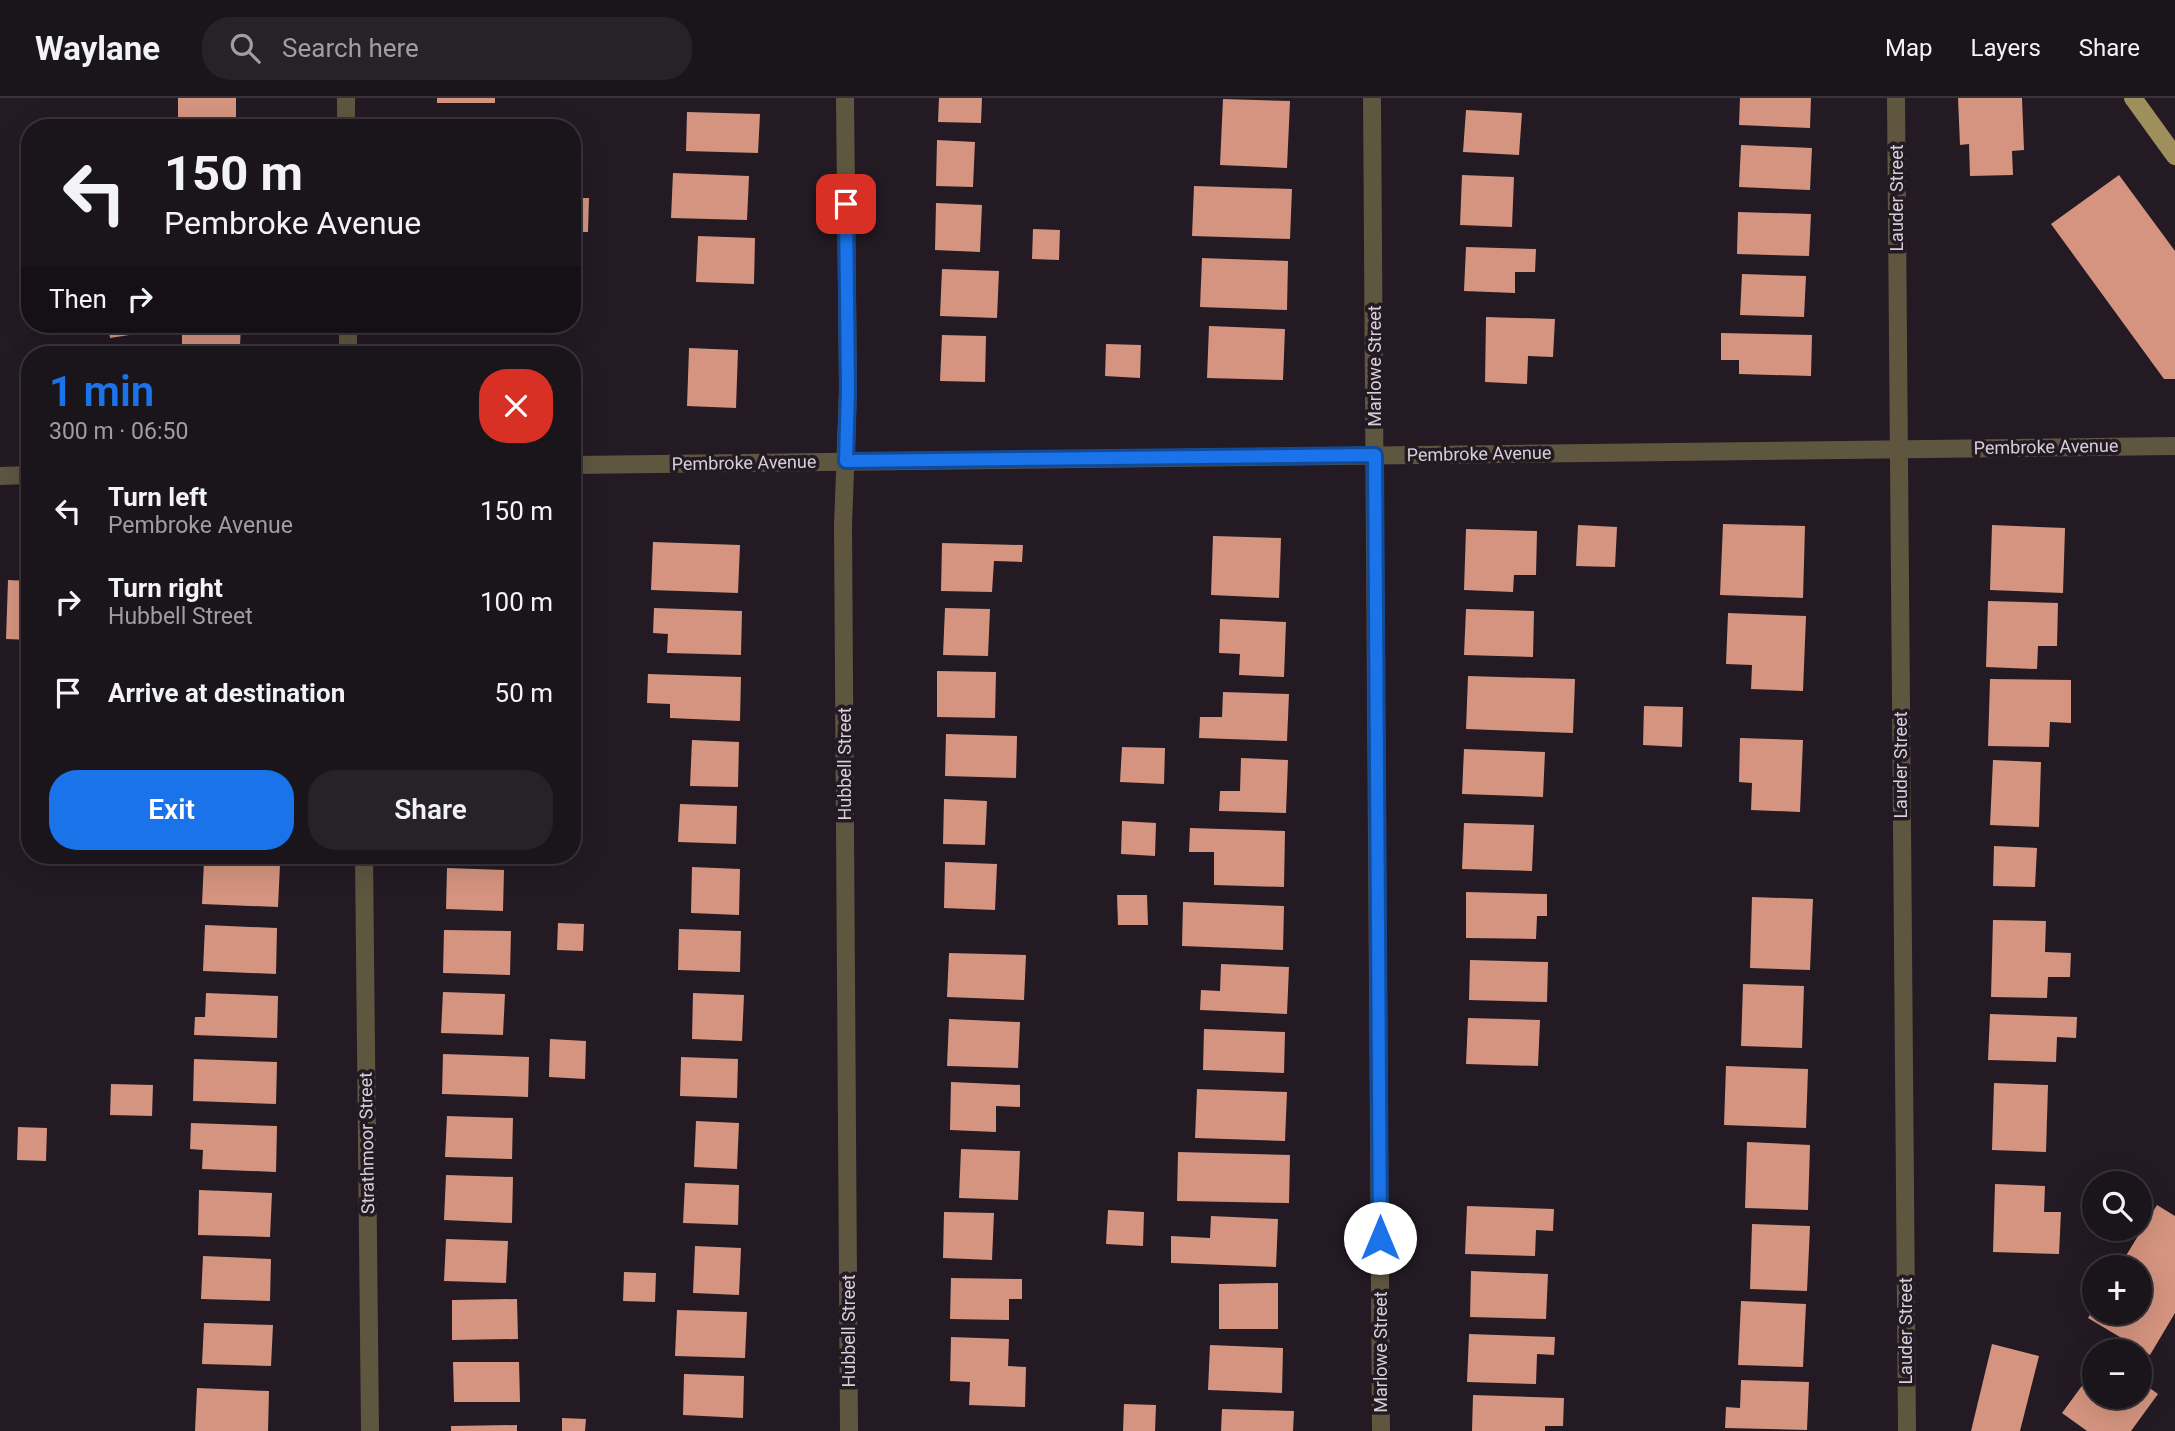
<!DOCTYPE html>
<meta charset="utf-8">
<style>
:root{--surface:#1a141b;--page:#272128;--text:#f1f3f6;--muted:#9f9ea3;--line:#38333a;--accent:#1a73e8}
body{margin:0;font-family:Roboto,sans-serif;background:var(--page);color:var(--text);height:100vh;display:flex;flex-direction:column;font-size:26px;white-space:nowrap}
*{box-sizing:border-box;margin:0}
p{font-size:23px;color:var(--muted)}
.icon{flex:none;width:38px;height:38px;fill:none;stroke:currentColor;stroke-width:2;stroke-linecap:round;stroke-linejoin:round}
.map{position:relative;flex:1;overflow:hidden}
.panel{position:absolute;left:21px;top:248px;width:560px;height:518px;display:flex;flex-direction:column;background:var(--surface);border-radius:28px;box-shadow:0 7px 28px #0002,0 0 0 2px var(--line)}
.panel>*{flex:none}
.banner{position:absolute;left:21px;top:21px;width:560px;height:214px;border-radius:28px;box-shadow:0 7px 28px #0002,0 0 0 2px var(--line);background:#1a141b;color:var(--text);overflow:hidden}
.controls{position:absolute;left:2082px;top:1073px;display:grid;gap:14px}
.controls a{display:grid;place-items:center;width:70px;height:70px;border-radius:50%;background:var(--surface);box-shadow:0 7px 28px #0002,0 0 0 2px var(--line);font-size:35px}
.pin{position:absolute;display:grid;place-items:center;width:60px;height:60px;color:#fff;margin:-30px;border-radius:14px;box-shadow:0 4px 10px #0006}
.me{position:absolute;width:77px;margin:-38px;rotate:0deg;stroke-linejoin:round;filter:drop-shadow(0 0 5px #0008)}
.turn{display:flex;align-items:center;gap:24px;height:147px;padding:0 28px;font-size:32px}
.turn .icon{width:91px;height:91px;stroke-width:2.5}
.turn b{display:block;font-size:49px;line-height:60px}
.then{display:flex;align-items:center;height:66px;padding:0 28px;background:#0003;gap:14px;font-size:26px}
.round{display:grid;place-items:center;flex:none;width:74px;height:74px;border-radius:28px;background:var(--page)}
.head{display:flex;align-items:center;justify-content:space-between;height:119px;padding:0 28px}
h1{font-size:42px;font-weight:600;line-height:52px;color:var(--accent)}
.cta{display:flex;gap:14px;margin-top:auto;padding:14px 28px}
.cta a{flex:1;height:80px;border-radius:28px;background:var(--accent);color:#fff;font-size:28px;font-weight:600;line-height:80px;text-align:center}
.cta a+a{background:var(--page);color:var(--text)}
ul{padding:0;list-style:none}
li{display:flex;align-items:center;gap:21px;height:91px;padding:0 28px}
li div{flex:1}
li b{display:block;font-size:26px}
li em{font-style:normal}
header{display:flex;align-items:center;gap:42px;box-sizing:border-box;height:98px;padding:0 35px;background:var(--surface);border-bottom:2px solid var(--line)}
header strong{font-size:33px}
nav{display:flex;gap:38px;margin-inline-start:auto;font-size:24px}
.search{width:490px;height:63px;background:var(--page);display:flex;align-items:center;gap:18px;box-sizing:border-box;padding:0 24px;border-radius:28px;color:var(--muted);font-size:26px}
.map>svg:first-child{display:block}
.building{fill:#d4947f}
.lines{fill:none;stroke-linecap:round;stroke-linejoin:round}
.minor{stroke:#5e563f;stroke-width:18}
.major{stroke:#9f8f5d;stroke-width:18}
.route-casing{stroke:#114b97;stroke-width:18}
.route{stroke:#1a73e8;stroke-width:12}
.labels{text-anchor:middle;stroke-width:7;stroke-linejoin:round;paint-order:stroke}
.street-label{font-size:18px;fill:#d6cfd6;stroke:#231a24}
</style>
<header>
<strong>Waylane</strong>
<div class="search"><svg class="icon" aria-label="search" viewBox="0 0 24 24"><circle cx="10" cy="10" r="6"/><path d="M15 15l6 6"/></svg>Search here</div>
<nav><a>Map</a><a>Layers</a><a>Share</a></nav>
</header>
<div class="map">
<svg width="2175" height="1333" viewBox="0 0 2175 1333">
<rect width="100%" height="100%" fill="#231a24"/>
<g class="building">
<polygon points="178,0 236,0 236,21 178,20"/>
<rect x="437" y="0" width="58" height="5"/>
<polygon points="939,0 982,0 981,25 938,24"/>
<polygon points="1740,0 1811,0 1810,30 1739,27"/>
<polygon points="1958,0 2022,0 2024,52 2012,53 2013,77 1970,78 1969,46 1960,47"/>
<polygon points="1223,1 1290,3 1287,70 1220,67"/>
<polygon points="1466,12 1522,15 1519,57 1463,54"/>
<polygon points="687,14 760,16 758,55 686,53"/>
<polygon points="26,38 30,38 30,75 24,75"/>
<polygon points="937,42 975,44 973,89 936,88"/>
<polygon points="1741,47 1812,50 1810,92 1739,89"/>
<polygon points="673,75 749,78 747,122 671,120"/>
<polygon points="1462,77 1514,79 1512,129 1460,127"/>
<polygon points="2119,77 2175,153 2175,281 2164,281 2051,126"/>
<polygon points="1194,88 1292,91 1290,141 1192,138"/>
<polygon points="572,100 589,100 588,134 572,134"/>
<polygon points="936,105 982,107 980,154 935,152"/>
<polygon points="1738,114 1811,116 1809,158 1737,156"/>
<polygon points="1033,131 1060,132 1059,162 1032,161"/>
<polygon points="698,138 755,140 754,186 696,184"/>
<polygon points="1466,149 1536,151 1535,174 1515,174 1515,195 1464,193"/>
<polygon points="1202,160 1288,163 1287,212 1200,209"/>
<polygon points="942,171 999,173 997,220 940,218"/>
<polygon points="1742,176 1806,178 1804,219 1740,217"/>
<polygon points="1486,219 1555,221 1553,259 1528,258 1527,286 1485,284"/>
<polygon points="108,226 134,226 136,236 110,240"/>
<polygon points="182,226 241,226 240,248 182,247"/>
<rect x="441" y="226" width="58" height="10"/>
<polygon points="1209,228 1285,231 1283,282 1207,280"/>
<polygon points="1721,235 1812,237 1811,278 1739,276 1739,262 1721,262"/>
<polygon points="942,237 986,238 985,284 940,283"/>
<polygon points="1106,246 1141,247 1140,280 1105,278"/>
<polygon points="689,250 738,252 736,310 687,308"/>
<polygon points="1723,426 1805,428 1803,500 1720,497"/>
<polygon points="1578,427 1617,429 1615,469 1576,468"/>
<polygon points="1992,427 2065,430 2063,495 1990,492"/>
<polygon points="1466,431 1537,433 1536,477 1514,477 1513,494 1464,492"/>
<polygon points="1213,438 1281,440 1279,500 1211,497"/>
<polygon points="653,444 740,447 738,495 651,492"/>
<polygon points="942,445 1023,447 1022,464 994,463 992,494 941,493"/>
<polygon points="8,482 30,483 30,542 6,541"/>
<polygon points="1988,503 2058,505 2057,548 2038,548 2037,571 1986,569"/>
<polygon points="654,510 742,513 741,557 667,555 668,536 653,535"/>
<polygon points="945,510 990,511 988,558 943,557"/>
<polygon points="1466,511 1534,513 1533,559 1464,557"/>
<polygon points="1728,515 1806,518 1803,593 1751,591 1752,567 1726,566"/>
<polygon points="1220,521 1286,524 1284,579 1239,577 1240,556 1219,555"/>
<polygon points="937,573 996,574 995,620 937,619"/>
<polygon points="648,576 741,579 740,623 670,620 670,606 647,605"/>
<polygon points="1468,578 1575,581 1573,635 1466,631"/>
<polygon points="1990,581 2071,582 2071,625 2050,624 2049,649 1988,648"/>
<polygon points="1223,594 1289,596 1287,643 1199,640 1200,619 1222,619"/>
<polygon points="1644,608 1683,609 1682,649 1643,647"/>
<polygon points="946,636 1017,638 1016,680 945,678"/>
<polygon points="1740,640 1803,642 1800,714 1751,712 1752,685 1739,684"/>
<polygon points="692,642 739,644 738,689 690,688"/>
<polygon points="1122,649 1165,650 1164,686 1120,684"/>
<polygon points="1464,651 1545,654 1543,699 1462,696"/>
<polygon points="1241,660 1288,662 1286,715 1219,713 1220,693 1240,693"/>
<polygon points="1993,662 2041,664 2039,729 1990,727"/>
<polygon points="944,701 987,703 985,747 943,746"/>
<polygon points="680,706 737,708 736,746 678,744"/>
<polygon points="1122,723 1156,725 1155,758 1121,756"/>
<polygon points="1464,725 1534,727 1532,773 1462,771"/>
<polygon points="1190,730 1285,733 1284,789 1214,787 1214,754 1189,754"/>
<polygon points="1994,748 2037,750 2035,789 1993,788"/>
<polygon points="204,763 280,766 278,809 202,806"/>
<polygon points="945,764 997,766 995,812 944,810"/>
<polygon points="692,769 740,771 739,817 691,815"/>
<polygon points="447,770 504,772 503,813 446,811"/>
<polygon points="1466,794 1547,796 1547,818 1537,818 1536,841 1466,840"/>
<polygon points="1117,797 1147,797 1148,827 1118,827"/>
<polygon points="1752,799 1813,801 1810,872 1750,870"/>
<polygon points="1183,804 1284,808 1283,852 1182,848"/>
<polygon points="1993,822 2046,823 2045,854 2071,855 2070,879 2048,879 2047,900 1991,899"/>
<polygon points="558,825 584,826 583,853 557,852"/>
<polygon points="205,827 277,830 276,876 203,873"/>
<polygon points="679,831 741,833 740,874 678,872"/>
<polygon points="444,832 511,833 510,877 443,875"/>
<polygon points="949,855 1026,857 1024,902 947,899"/>
<polygon points="1470,862 1548,864 1547,904 1469,902"/>
<polygon points="1221,866 1289,869 1287,916 1200,912 1201,892 1220,893"/>
<polygon points="1743,886 1804,888 1802,950 1741,948"/>
<polygon points="443,894 505,896 503,937 441,935"/>
<polygon points="206,895 278,898 277,940 194,937 195,919 205,919"/>
<polygon points="693,895 744,897 742,943 692,941"/>
<polygon points="1990,916 2077,919 2076,940 2057,939 2056,964 1988,962"/>
<polygon points="1468,920 1540,922 1538,968 1466,966"/>
<polygon points="949,921 1020,924 1018,970 947,968"/>
<polygon points="1204,931 1285,934 1284,975 1203,972"/>
<polygon points="550,941 586,943 585,981 549,979"/>
<polygon points="443,956 529,959 528,999 442,996"/>
<polygon points="681,959 738,961 737,1000 680,998"/>
<polygon points="194,961 277,964 276,1006 193,1003"/>
<polygon points="1726,968 1808,971 1806,1030 1724,1027"/>
<polygon points="951,984 1020,987 1020,1009 996,1008 996,1034 950,1032"/>
<polygon points="1994,985 2048,987 2046,1054 1992,1052"/>
<polygon points="111,986 153,987 152,1018 110,1017"/>
<polygon points="1197,991 1287,994 1285,1043 1195,1040"/>
<polygon points="447,1018 513,1020 512,1061 445,1059"/>
<polygon points="696,1023 739,1025 737,1071 694,1069"/>
<polygon points="191,1025 277,1028 276,1074 202,1071 203,1052 190,1051"/>
<polygon points="18,1029 47,1030 46,1063 17,1062"/>
<polygon points="1747,1044 1810,1047 1808,1112 1745,1110"/>
<polygon points="961,1051 1020,1053 1018,1102 959,1100"/>
<polygon points="1178,1054 1290,1057 1289,1105 1177,1103"/>
<polygon points="446,1077 513,1079 512,1125 444,1122"/>
<polygon points="685,1085 739,1087 738,1127 683,1125"/>
<polygon points="1995,1086 2045,1088 2044,1114 2061,1114 2059,1156 1993,1154"/>
<polygon points="199,1092 272,1095 270,1139 198,1137"/>
<polygon points="2157,1107 2175,1118 2175,1215 2150,1257 2088,1220 2095,1209 2095,1214 2140,1214 2140,1169 2119,1169"/>
<polygon points="1467,1108 1554,1111 1553,1133 1536,1132 1535,1158 1465,1156"/>
<polygon points="1108,1112 1144,1114 1143,1148 1106,1146"/>
<polygon points="944,1114 994,1115 992,1162 943,1160"/>
<polygon points="1211,1118 1278,1121 1276,1169 1171,1165 1171,1138 1210,1140"/>
<polygon points="1752,1126 1810,1128 1807,1193 1750,1191"/>
<polygon points="446,1141 508,1143 506,1185 444,1183"/>
<polygon points="695,1148 741,1150 739,1197 693,1195"/>
<polygon points="203,1158 271,1161 270,1203 201,1201"/>
<polygon points="1471,1173 1548,1176 1546,1221 1470,1219"/>
<polygon points="624,1174 656,1175 655,1204 623,1203"/>
<polygon points="951,1180 1022,1181 1022,1201 1009,1201 1009,1222 950,1221"/>
<polygon points="1278,1185 1278,1231 1219,1231 1219,1186"/>
<polygon points="517,1201 518,1241 452,1242 452,1202"/>
<polygon points="1741,1203 1806,1206 1803,1269 1738,1267"/>
<polygon points="677,1212 747,1214 745,1260 675,1258"/>
<polygon points="204,1225 273,1227 271,1268 202,1266"/>
<polygon points="1469,1236 1555,1239 1554,1257 1537,1256 1536,1286 1467,1284"/>
<polygon points="951,1239 1009,1241 1008,1268 1026,1269 1025,1309 969,1307 970,1284 950,1283"/>
<polygon points="1992,1246 2039,1258 2020,1333 1971,1333"/>
<polygon points="1210,1247 1283,1250 1282,1295 1208,1292"/>
<polygon points="453,1264 519,1264 520,1304 454,1304"/>
<polygon points="2095,1270 2095,1298 2140,1298 2140,1283 2158,1296 2131,1333 2087,1333 2062,1315"/>
<polygon points="684,1276 744,1278 743,1320 683,1317"/>
<polygon points="1741,1282 1809,1284 1807,1332 1725,1330 1726,1309 1740,1310"/>
<polygon points="197,1290 269,1293 268,1333 195,1333"/>
<polygon points="1473,1297 1564,1300 1563,1328 1545,1328 1545,1333 1472,1333"/>
<polygon points="1124,1306 1156,1307 1155,1333 1123,1333"/>
<polygon points="1222,1311 1294,1313 1293,1333 1221,1333"/>
<polygon points="562,1320 586,1321 585,1333 562,1333"/>
<polygon points="517,1327 517,1333 451,1333 451,1328"/>
</g>
<g class="lines">
<g class="minor">
<polyline points="346,0 346,30"/>
<polyline points="845,0 848,292 843,428 849,1333"/>
<polyline points="1372,0 1381,1333"/>
<polyline points="1896,0 1907,1333"/>
<polyline points="348,226 348,257"/>
<polyline points="572,367 2175,348"/>
<polyline points="0,378 30,377"/>
<polyline points="364,758 370,1333"/>
</g>
<polyline class="major" points="2133,0 2175,58"/>
</g>
<g class="lines">
<g class="route-casing">
<polyline id="route" points="846,106 848,292 846,363 1375,357 1380,1140"/>
</g>
<use href="#route" class="route"/>
</g>
<g class="labels">
<g class="street-label">
<text transform="translate(1897 100) rotate(-90)" y="6">Lauder Street</text>
<text transform="translate(1375 268) rotate(-90)" y="6">Marlowe Street</text>
<text transform="translate(2046 349) rotate(-1)" y="6">Pembroke Avenue</text>
<text transform="translate(1479 356) rotate(-1)" y="6">Pembroke Avenue</text>
<text transform="translate(744 365) rotate(-1)" y="6">Pembroke Avenue</text>
<text transform="translate(845 666) rotate(-90)" y="6">Hubbell Street</text>
<text transform="translate(1901 667) rotate(-90)" y="6">Lauder Street</text>
<text transform="translate(367 1045) rotate(-91)" y="6">Strathmoor Street</text>
<text transform="translate(849 1233) rotate(-90)" y="6">Hubbell Street</text>
<text transform="translate(1906 1233) rotate(-90)" y="6">Lauder Street</text>
<text transform="translate(1381 1254) rotate(-90)" y="6">Marlowe Street</text>
</g>
</g>
</svg>
<div class="controls">
<a><svg class="icon" aria-label="search" viewBox="0 0 24 24"><circle cx="10" cy="10" r="6"/><path d="M15 15l6 6"/></svg></a>
<a>+</a>
<a>−</a>
</div>
<div class="pin" style="left:846px;top:106px;background:#d93025"><svg class="icon" aria-label="arrive" viewBox="0 0 24 24"><path d="M6 21V4h12l-3 4 3 4H6"/></svg></div>
<svg class="me" style="left:1380px;top:1140px" viewBox="-20 -20 40 40"><circle r="19" fill="#fff"/><path d="M0-13L10 11 0 6-10 11z" fill="#1a73e8"/></svg>
<div class="banner">
<div class="turn"><svg class="icon" aria-label="left" viewBox="0 0 24 24"><path d="M17 20v-9H6M10 6l-5 5 5 5"/></svg><div><b>150 m</b>Pembroke Avenue</div></div>
<div class="then">Then<svg class="icon" aria-label="right" viewBox="0 0 24 24"><path d="M7 20v-9h11M14 6l5 5-5 5"/></svg></div>
</div>
<section class="panel">
<div class="head"><div><h1>1 min</h1><p>300 m · 06:50</p></div><a class="round" style="background:#d93025;color:#fff"><svg class="icon" aria-label="close" viewBox="0 0 24 24"><path d="M6 6l12 12M18 6L6 18"/></svg></a></div>
<ul>
<li><svg class="icon" aria-label="left" viewBox="0 0 24 24"><path d="M17 20v-9H6M10 6l-5 5 5 5"/></svg><div><b>Turn left</b><p>Pembroke Avenue</p></div><em>150 m</em></li>
<li><svg class="icon" aria-label="right" viewBox="0 0 24 24"><path d="M7 20v-9h11M14 6l5 5-5 5"/></svg><div><b>Turn right</b><p>Hubbell Street</p></div><em>100 m</em></li>
<li><svg class="icon" aria-label="arrive" viewBox="0 0 24 24"><path d="M6 21V4h12l-3 4 3 4H6"/></svg><div><b>Arrive at destination</b></div><em>50 m</em></li>
</ul>
<div class="cta"><a>Exit</a><a>Share</a></div>
</section>
</div>
